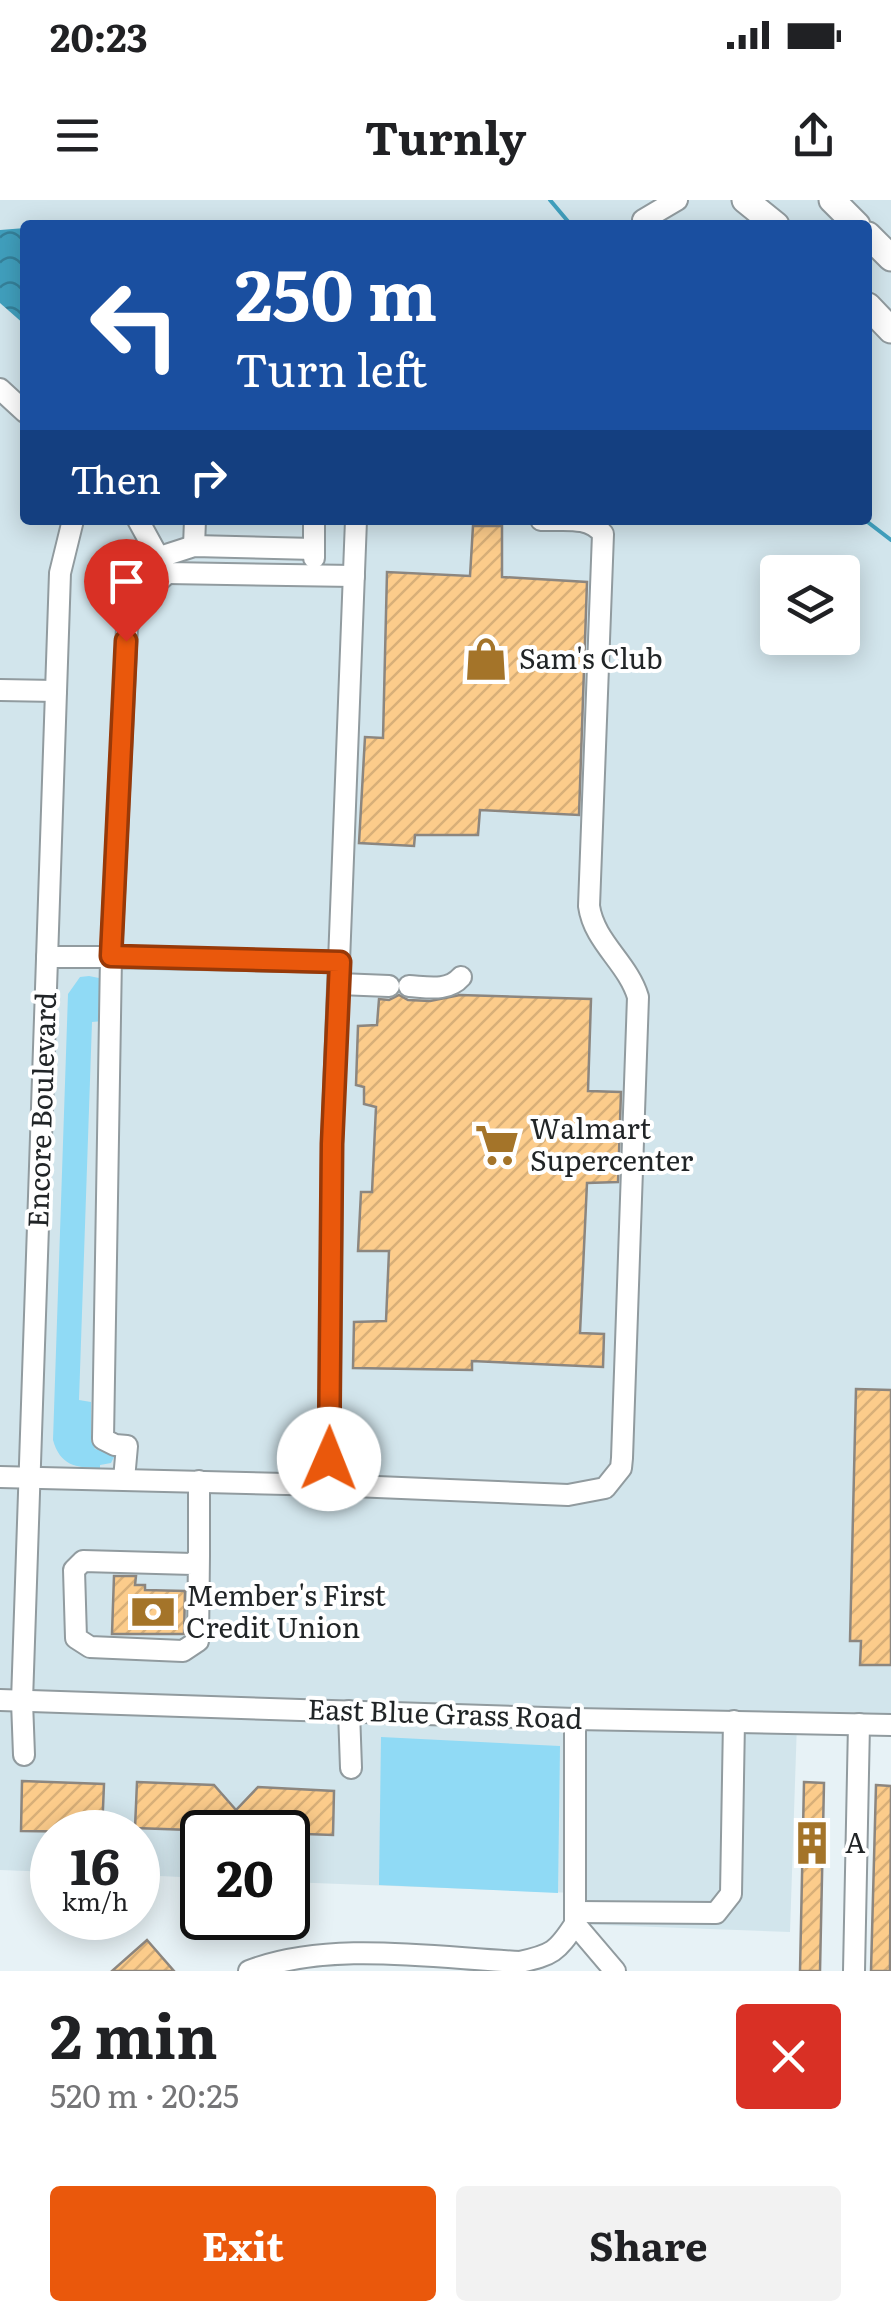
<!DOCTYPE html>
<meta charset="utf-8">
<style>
:root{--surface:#fff;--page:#f2f2f2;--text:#202124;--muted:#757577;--accent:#ea580c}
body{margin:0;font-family:Literata,serif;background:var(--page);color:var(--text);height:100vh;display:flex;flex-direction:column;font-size:38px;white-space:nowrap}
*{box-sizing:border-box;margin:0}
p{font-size:32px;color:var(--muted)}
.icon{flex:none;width:55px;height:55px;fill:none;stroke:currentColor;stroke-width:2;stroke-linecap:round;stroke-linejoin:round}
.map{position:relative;height:1771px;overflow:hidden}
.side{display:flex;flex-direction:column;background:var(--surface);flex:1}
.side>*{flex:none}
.hud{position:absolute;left:20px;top:20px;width:852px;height:305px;border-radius:10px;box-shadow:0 5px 25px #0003;background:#1a4fa0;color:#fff;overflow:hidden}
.fabs{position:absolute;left:760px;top:355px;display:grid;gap:20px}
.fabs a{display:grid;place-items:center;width:100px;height:100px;border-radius:10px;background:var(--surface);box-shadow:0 5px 25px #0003;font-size:50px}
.speed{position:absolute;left:30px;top:1610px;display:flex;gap:20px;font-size:50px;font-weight:700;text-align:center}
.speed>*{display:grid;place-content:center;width:130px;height:130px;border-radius:50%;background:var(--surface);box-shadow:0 5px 25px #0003;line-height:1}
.speed small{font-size:25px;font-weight:400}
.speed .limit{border:5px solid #111;border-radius:15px;background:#fff;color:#111}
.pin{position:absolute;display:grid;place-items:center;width:85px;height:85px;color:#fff;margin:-102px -42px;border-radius:50% 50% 50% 0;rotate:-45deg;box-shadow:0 0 10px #0007}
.pin .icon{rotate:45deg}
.me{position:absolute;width:110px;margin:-55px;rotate:1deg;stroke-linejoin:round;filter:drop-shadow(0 0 8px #0008)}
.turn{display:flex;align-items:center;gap:35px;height:210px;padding:0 50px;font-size:45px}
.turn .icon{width:130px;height:130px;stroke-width:2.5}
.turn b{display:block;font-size:70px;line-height:85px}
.then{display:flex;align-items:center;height:95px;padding:0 50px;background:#0003;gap:20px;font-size:38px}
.round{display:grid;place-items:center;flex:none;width:105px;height:105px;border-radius:10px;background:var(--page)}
.headline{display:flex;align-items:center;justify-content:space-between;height:170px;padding:0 50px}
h1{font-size:60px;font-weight:700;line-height:75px}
.button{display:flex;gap:20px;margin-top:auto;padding:20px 50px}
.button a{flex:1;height:115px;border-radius:10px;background:var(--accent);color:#fff;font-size:40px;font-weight:700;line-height:115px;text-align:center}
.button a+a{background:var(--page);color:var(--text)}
.status{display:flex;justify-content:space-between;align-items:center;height:70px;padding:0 50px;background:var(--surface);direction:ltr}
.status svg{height:28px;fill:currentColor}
header{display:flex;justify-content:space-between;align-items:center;height:130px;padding:0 50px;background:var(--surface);font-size:45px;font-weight:700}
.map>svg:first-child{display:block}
.built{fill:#d2e5ec;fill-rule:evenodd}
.grass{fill:#90daf5}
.water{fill:url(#water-waves)}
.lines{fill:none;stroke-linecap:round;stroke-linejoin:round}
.stream{stroke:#409fbd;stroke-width:4}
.building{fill:url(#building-hatch);stroke:#8c867f;stroke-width:2.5}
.minor-casing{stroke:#919b9f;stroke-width:24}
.major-casing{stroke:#919b9f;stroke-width:29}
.minor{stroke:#fff;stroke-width:20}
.major{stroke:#fff;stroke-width:25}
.route-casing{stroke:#983908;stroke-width:25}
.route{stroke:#ea580c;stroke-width:18}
.labels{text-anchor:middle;stroke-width:8;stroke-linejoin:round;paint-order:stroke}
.poi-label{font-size:28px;fill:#212527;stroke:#fff;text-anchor:start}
.street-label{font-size:28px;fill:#212527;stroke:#fff}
</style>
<div class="status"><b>20:23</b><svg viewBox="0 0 49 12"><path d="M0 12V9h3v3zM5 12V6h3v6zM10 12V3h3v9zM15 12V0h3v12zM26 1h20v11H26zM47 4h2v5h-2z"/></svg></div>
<header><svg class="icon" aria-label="menu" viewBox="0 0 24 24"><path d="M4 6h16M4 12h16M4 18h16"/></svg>Turnly<svg class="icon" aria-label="share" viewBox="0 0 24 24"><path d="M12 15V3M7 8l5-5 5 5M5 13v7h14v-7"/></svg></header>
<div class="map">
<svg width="891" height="1771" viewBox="0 0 891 1771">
<defs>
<pattern id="water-waves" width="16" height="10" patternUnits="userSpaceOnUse" patternTransform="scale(2.5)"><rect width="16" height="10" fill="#409fbd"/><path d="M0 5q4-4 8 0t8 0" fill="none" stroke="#35819a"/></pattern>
<pattern id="building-hatch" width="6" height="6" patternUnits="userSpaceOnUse" patternTransform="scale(2.5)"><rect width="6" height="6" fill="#fccc8b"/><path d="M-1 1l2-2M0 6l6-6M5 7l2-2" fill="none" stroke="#d8af78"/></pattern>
</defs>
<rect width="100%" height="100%" fill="#e7f2f6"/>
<path class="built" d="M 0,0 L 891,0 L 891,1525 L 797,1523 L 790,1732 L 575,1724 L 575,1693 L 288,1682 L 288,1632 L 202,1632 L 202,1678 L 138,1675 L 138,1632 L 52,1632 L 52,1672 L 0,1670 ZM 25,25 L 868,25 L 868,320 L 25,320 ZM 778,372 L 842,372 L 842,438 L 778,438 Z"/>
<g class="grass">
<path d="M 89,776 L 99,778 L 105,785 L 103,821 L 92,822 L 79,1200 L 91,1202 L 91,1240 L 95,1249 L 112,1252 L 114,1257 L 111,1263 L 100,1265 L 100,1268 C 75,1268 60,1265 53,1240 L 68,794 L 80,777 Z"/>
<polygon points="381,1537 560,1546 558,1693 379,1685"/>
</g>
<polygon class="water" points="25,28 25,125 0,103 0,30"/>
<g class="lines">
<g class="stream">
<polyline points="550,0 571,25"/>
<polyline points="865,320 891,340"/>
</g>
</g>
<g class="building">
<polygon points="473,326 502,326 502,377 587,382 579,615 480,610 478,635 415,635 414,646 359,643 365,537 383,538 387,372 470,376"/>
<polygon points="399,795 408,800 430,801 460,795 591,799 588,891 621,892 618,982 587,983 580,1133 604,1134 603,1167 472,1161 472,1170 353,1168 354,1122 386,1121 389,1051 358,1051 361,992 372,992 376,907 364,904 364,887 356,885 358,826 377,825 379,799 389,800"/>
<polygon points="856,1189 891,1190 891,1465 860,1465 861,1441 850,1441"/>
<polygon points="114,1376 136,1376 135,1385 145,1385 145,1390 185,1391 184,1434 112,1434"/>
<polygon points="22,1581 104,1584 102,1632 21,1631"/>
<polygon points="137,1582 214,1585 236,1610 258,1587 334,1591 333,1635 135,1628"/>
<polygon points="804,1582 824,1583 820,1771 800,1771"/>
<polygon points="876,1585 891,1586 890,1771 871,1771"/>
<polygon points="147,1740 174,1771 112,1771"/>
</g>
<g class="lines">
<g class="minor-casing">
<g id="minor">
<polyline points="643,20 677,0"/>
<polyline points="0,189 25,212"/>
<polyline points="138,320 167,373 354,376"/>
<path d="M 356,320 L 332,944 L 329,1285 L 568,1295 L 605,1288 L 621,1268 L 622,1258 L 638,797 C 628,763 594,742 589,706 L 603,334 C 589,315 563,321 541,320"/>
<polyline points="194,346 195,320"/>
<polyline points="160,357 194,346 314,349"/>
<polyline points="314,358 314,320"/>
<polyline points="0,490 56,491"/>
<polyline points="47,757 111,757 127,427 143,396 167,373"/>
<polyline points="339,784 389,786"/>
<path d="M 409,786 C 427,787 448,792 461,777"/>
<polyline points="0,1277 329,1285"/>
<polyline points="124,1279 127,1246 115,1245 103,1239 111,757 340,762"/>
<polyline points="199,1356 198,1441 183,1451 90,1447 76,1438 74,1370 83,1361 193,1364 199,1356 199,1281"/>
<polyline points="0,1500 575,1519 891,1525"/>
<polyline points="349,1511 351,1568"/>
<polyline points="575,1519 575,1724 615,1771"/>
<polyline points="24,1555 22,1501 60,373 73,320"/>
<polyline points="575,1712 716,1713 731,1694 734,1521"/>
<path d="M 249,1771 C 330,1740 435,1758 520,1762 C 552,1755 557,1752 575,1724"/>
<polyline points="854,1771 859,1524"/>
</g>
</g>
<g class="major-casing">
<g id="major">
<polyline points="745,0 776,25"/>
<polyline points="832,0 857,25"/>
<polyline points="868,35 891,58"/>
<polyline points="868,106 891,130"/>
</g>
</g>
<use href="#minor" class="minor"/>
<use href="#major" class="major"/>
</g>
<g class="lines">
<g class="route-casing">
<polyline id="route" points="126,441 111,756 340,762 332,944 329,1259"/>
</g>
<use href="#route" class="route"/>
</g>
<defs>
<g id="shop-bare" transform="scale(3.45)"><path d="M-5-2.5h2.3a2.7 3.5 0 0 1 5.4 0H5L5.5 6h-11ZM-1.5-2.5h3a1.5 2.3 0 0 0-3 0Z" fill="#a47429" stroke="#fff" stroke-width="2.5" paint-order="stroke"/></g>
<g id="supermarket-bare" transform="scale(3.45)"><path d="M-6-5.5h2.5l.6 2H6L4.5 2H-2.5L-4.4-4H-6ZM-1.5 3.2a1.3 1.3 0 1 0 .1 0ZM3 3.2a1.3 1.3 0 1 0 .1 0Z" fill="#a47429" stroke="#fff" stroke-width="2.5" paint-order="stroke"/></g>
<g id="bank-bare" transform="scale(3.45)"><path d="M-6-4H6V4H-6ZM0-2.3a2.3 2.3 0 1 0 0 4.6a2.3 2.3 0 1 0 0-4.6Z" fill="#a47429" stroke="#fff" stroke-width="2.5" paint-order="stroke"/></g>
<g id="building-bare" transform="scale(3.45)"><path d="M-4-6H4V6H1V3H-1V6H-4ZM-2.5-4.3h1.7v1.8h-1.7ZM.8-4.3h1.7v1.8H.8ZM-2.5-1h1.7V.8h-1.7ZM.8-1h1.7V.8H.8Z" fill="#a47429" stroke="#fff" stroke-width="2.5" paint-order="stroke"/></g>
</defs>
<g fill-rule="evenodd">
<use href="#shop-bare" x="486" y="459"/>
<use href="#supermarket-bare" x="497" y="945"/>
<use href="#bank-bare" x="153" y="1412"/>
<use href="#building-bare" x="812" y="1643"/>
</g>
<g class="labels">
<g class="poi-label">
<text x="519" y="469">Sam's Club</text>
<text x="530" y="939">Walmart<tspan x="530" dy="32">Supercenter</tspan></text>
<text x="186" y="1406">Member's First<tspan x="186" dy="32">Credit Union</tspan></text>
<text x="845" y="1653">A</text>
</g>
<g class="street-label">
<text transform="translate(42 910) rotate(-88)" y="10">Encore Boulevard</text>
<text transform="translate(445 1514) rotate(2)" y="10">East Blue Grass Road</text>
</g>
</g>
</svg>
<div class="fabs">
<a><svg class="icon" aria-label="layers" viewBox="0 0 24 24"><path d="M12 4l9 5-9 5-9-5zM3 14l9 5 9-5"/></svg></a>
</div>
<div class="speed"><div>16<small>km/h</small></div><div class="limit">20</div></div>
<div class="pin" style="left:126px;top:441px;background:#d93025"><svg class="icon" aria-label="arrive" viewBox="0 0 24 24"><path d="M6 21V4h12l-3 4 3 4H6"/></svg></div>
<svg class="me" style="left:329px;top:1259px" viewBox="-20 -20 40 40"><circle r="19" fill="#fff"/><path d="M0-13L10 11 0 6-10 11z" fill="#ea580c"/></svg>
<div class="hud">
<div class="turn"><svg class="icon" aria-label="left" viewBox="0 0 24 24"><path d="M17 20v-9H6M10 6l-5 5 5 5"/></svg><div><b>250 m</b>Turn left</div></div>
<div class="then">Then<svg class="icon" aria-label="right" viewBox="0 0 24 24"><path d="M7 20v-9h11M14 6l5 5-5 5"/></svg></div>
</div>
</div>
<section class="side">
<div class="headline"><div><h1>2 min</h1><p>520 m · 20:25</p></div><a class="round" style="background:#d93025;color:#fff"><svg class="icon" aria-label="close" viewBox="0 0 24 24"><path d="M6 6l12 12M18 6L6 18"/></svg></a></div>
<div class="button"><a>Exit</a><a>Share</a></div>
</section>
